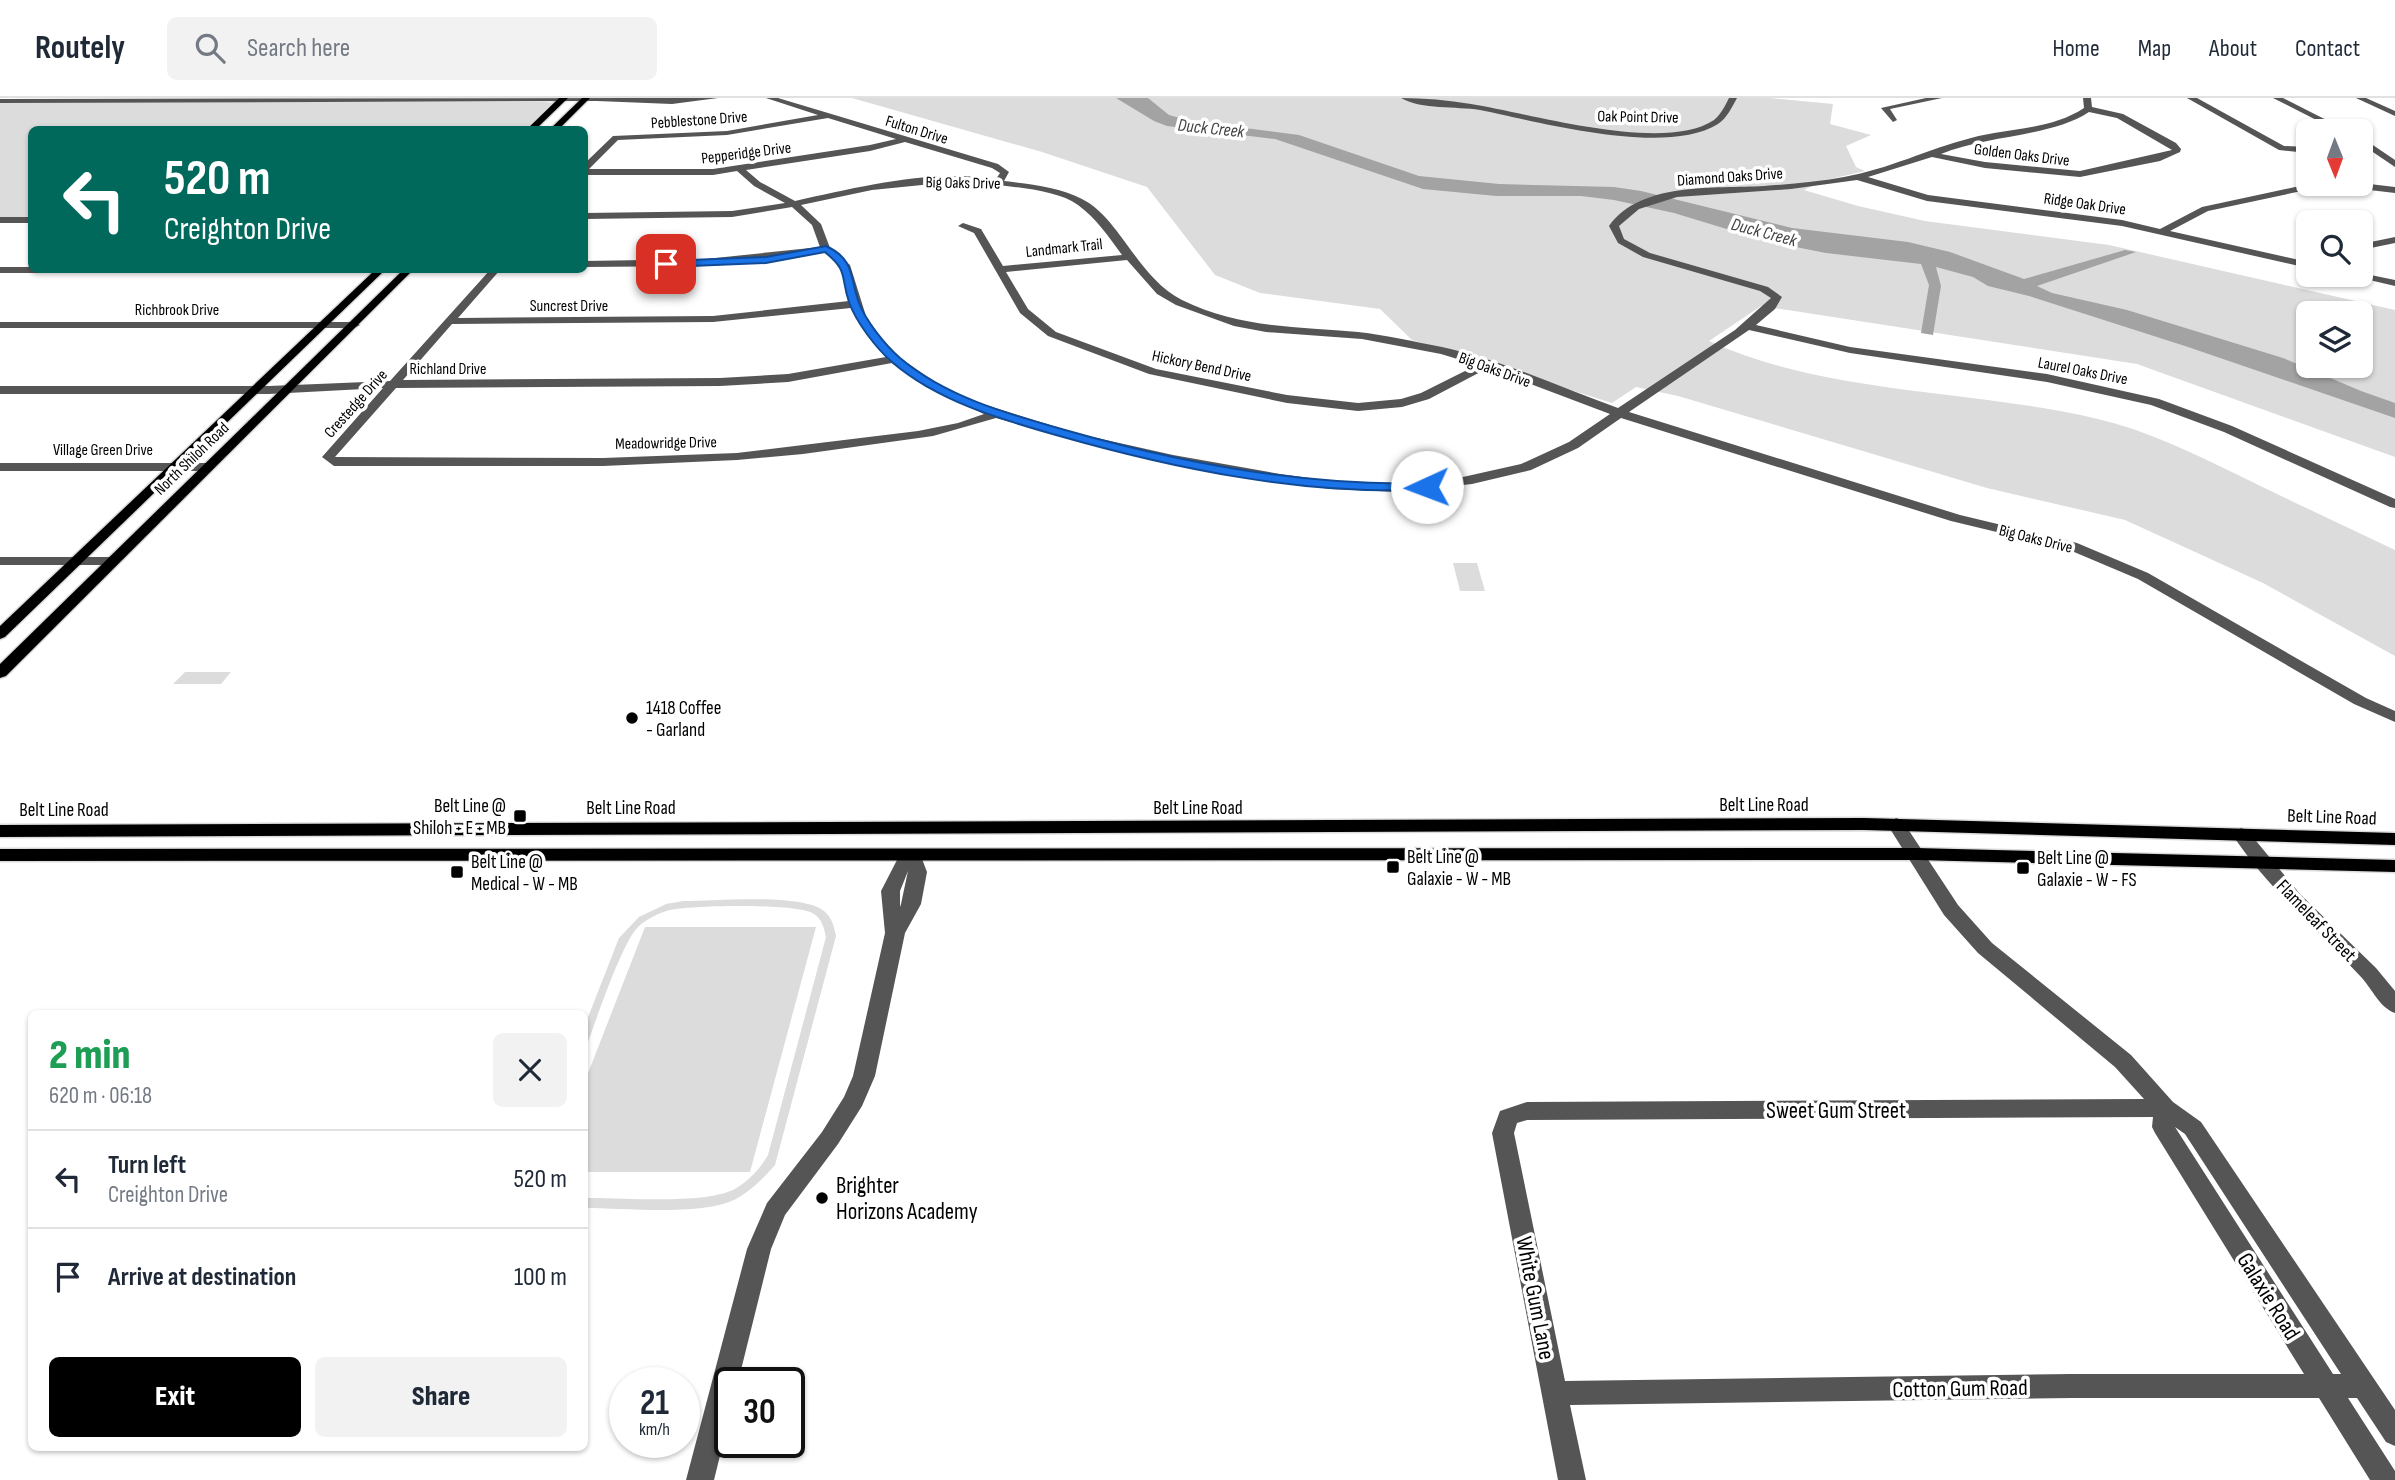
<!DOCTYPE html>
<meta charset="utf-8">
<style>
:root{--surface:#fff;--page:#f2f2f3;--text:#1f2937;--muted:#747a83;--line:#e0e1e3;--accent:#000}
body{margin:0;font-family:"Sofia Sans Condensed",sans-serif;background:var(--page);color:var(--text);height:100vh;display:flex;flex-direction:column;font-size:26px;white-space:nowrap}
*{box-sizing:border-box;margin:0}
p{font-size:23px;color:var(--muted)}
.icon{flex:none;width:38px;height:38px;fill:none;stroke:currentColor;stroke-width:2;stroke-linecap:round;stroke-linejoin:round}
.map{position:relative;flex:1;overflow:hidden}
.sheet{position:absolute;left:28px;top:912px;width:560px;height:441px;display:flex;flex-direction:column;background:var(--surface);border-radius:10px;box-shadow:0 2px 5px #0004}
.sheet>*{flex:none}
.banner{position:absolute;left:28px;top:28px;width:560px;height:147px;border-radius:10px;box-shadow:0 2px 5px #0004;background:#00695c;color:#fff;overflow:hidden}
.needle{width:46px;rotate:179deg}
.fabs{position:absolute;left:2296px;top:21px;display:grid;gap:14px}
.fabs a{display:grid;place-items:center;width:77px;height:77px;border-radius:10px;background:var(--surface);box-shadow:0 2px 5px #0004;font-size:35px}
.speed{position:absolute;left:609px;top:1269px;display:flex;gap:14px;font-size:35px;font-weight:700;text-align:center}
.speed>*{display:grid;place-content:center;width:91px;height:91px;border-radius:50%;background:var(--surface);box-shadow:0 2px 5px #0004;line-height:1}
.speed small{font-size:18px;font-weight:400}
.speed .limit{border:4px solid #111;border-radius:10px;background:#fff;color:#111}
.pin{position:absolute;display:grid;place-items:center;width:60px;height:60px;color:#fff;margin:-30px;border-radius:14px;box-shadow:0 4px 10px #0006}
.me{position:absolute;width:77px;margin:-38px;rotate:268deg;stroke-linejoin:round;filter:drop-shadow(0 0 5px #0008)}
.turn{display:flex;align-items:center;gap:24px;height:147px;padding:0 21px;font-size:32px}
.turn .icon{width:91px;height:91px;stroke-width:2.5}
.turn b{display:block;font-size:49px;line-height:60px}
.round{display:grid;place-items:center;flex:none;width:74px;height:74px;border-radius:10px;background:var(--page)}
.head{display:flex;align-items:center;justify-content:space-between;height:119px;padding:0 21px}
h1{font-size:42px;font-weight:800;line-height:52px;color:#1e9e55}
.action{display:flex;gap:14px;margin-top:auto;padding:14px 21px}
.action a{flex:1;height:80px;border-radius:10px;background:var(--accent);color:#fff;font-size:28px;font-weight:800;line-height:80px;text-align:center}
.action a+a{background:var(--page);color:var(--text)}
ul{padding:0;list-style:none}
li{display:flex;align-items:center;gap:21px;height:98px;padding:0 21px;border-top:2px solid var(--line)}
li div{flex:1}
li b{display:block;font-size:26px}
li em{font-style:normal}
header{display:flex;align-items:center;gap:42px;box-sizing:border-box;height:98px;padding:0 35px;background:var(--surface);border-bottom:2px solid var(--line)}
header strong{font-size:33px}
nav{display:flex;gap:38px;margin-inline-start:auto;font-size:24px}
.search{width:490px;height:63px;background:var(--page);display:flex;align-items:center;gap:18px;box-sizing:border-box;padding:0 24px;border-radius:10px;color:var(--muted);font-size:26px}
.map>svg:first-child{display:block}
.green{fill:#dcdcdc;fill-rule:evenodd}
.water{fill:#a3a3a3}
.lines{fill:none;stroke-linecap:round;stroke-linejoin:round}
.major-casing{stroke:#dbdbdb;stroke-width:3}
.minor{fill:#555;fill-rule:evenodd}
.major{fill:#000;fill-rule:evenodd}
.route{fill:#1a73e8;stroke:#114b97;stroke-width:2}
.poi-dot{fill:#000;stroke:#fff;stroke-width:2.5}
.labels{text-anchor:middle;stroke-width:7;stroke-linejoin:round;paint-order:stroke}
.far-street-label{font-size:16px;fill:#000;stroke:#fff}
.far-water-label{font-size:18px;font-style:italic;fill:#444;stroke:#fff}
.poi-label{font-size:19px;fill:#000;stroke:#fff;text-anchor:start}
.street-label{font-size:19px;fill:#000;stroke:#fff}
.near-street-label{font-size:23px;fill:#000;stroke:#fff}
.near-poi-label{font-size:23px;fill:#000;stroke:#fff;text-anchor:start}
</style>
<header>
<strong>Routely</strong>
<div class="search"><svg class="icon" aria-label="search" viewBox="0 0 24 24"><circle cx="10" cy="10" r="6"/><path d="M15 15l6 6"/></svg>Search here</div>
<nav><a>Home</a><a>Map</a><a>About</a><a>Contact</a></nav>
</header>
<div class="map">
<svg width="2395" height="1382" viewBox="0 0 2395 1382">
<rect width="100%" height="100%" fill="#fff"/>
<g class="green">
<path d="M 852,0 L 1769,0 L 1833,6 L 1830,26 L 1871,37 L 1846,48 L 1856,69 L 1865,73 L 1822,83 L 1804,92 L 1858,108 L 1925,123 L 2109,147 L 2395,212 L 2395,359 L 2137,266 L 1761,208 L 1709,243 C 1827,297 1972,291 2098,321 C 2146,332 2192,355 2236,376 C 2289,402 2342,427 2395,452 L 2395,558 L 2263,485 L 2125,422 L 1987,390 L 1678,298 L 1636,289 L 1612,305 L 1412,242 L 1380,211 L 1260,195 L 1215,177 L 1147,89 L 1042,54 ZM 2308,215 L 2361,215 L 2361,268 L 2308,268 Z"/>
<polygon points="0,4 545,4 554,5 526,31 32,32 31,119 0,119"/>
<polygon points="1453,465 1477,465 1485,493 1460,493"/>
<polygon points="185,574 231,574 221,586 173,586"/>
<path d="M 684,803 C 715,803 801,795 824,813 C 832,819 834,829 836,838 L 775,1067 C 764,1080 750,1094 734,1102 C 699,1118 625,1110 585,1110 L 585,1100 C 623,1099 699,1107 733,1092 C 748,1084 759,1072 768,1057 L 826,839 C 824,830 822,821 814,816 C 798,805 692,807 670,812 C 659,815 646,821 638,829 C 621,846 595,926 585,952 L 585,927 L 619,840 L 639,819 L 666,806 Z"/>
<polygon points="645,829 816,829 750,1074 585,1074 585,983"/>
</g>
<polygon class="water" points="1116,0 1148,0 1169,17 1191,23 1299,37 1419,78 1499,86 1614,89 1641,93 1792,130 1908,144 1950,154 2024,181 2125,152 2136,154 2037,188 2052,195 2127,212 2283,260 2361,293 2395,305 2395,320 2188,249 2029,198 1988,188 1973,179 1936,169 1941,188 1933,237 1921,235 1929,187 1921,166 1826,155 1766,143 1674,115 1614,102 1581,98 1496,98 1423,91 1275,41 1167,28 1154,23"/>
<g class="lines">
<g class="major-casing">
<g id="major">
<polygon points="559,0 568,0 535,32 526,32"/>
<polygon points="582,0 590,0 558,32 549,32"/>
<polygon points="375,172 385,172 5,539 0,541 0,528"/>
<polygon points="403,172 413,172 6,578 0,580 0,566"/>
<polygon points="1864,720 2395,735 2395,747 1864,732 0,739 0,727"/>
<polygon points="1916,750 2395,762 2395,774 1916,762 0,763 0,751"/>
</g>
</g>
<g class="minor">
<polygon points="631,0 718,0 672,6 597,3 0,5 0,1"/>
<path d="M 766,0 L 778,0 L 998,66 L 1009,74 L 1004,83 C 1030,86 1059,89 1082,101 C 1120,120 1137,179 1182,202 C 1238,230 1298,229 1358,234 C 1386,237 1415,244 1442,249 C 1502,262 1560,289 1618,310 L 1735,232 L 1771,200 L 1760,193 L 1643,159 L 1618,145 L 1609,128 C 1641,83 1716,91 1764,88 C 1791,86 1818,84 1844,79 C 1889,71 1928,51 1971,40 C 2008,30 2051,32 2084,10 L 2083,0 L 2091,0 L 2092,9 L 2123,16 L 2176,45 L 2181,51 L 2180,54 L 2160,63 L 2080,79 L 1985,70 L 1932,59 L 1868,79 L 1928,97 L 2122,122 L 2160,131 L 2202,109 L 2309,86 L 2361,85 L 2395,89 L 2395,95 L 2361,91 L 2311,91 L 2208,113 L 2170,133 L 2308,164 L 2308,170 L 2122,128 L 1927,103 L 1857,82 L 1791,91 L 1677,99 L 1639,111 L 1619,128 L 1624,141 L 1650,155 L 1768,189 L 1782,199 L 1775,211 L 1756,227 L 1850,249 L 2047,276 L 2159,301 L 2232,328 L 2395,401 L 2395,410 L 2390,409 L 2224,334 L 2151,307 L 2047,284 L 1850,255 L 1749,232 L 1629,314 L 1960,417 L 2077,445 L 2148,475 L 2366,600 L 2395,613 L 2395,624 L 2354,606 L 2138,481 L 2067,451 L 1951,423 L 1621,320 L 1578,350 L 1531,372 L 1472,386 L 1399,394 L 1330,391 L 1222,375 L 1099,349 L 996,320 L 933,338 L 803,356 L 737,362 L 603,368 L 334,368 L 322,359 L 383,290 L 269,296 L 0,296 L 0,288 L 269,288 L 390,283 L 490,172 L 500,172 L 458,220 L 713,218 L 849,203 L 842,170 L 824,154 L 706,168 L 584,169 L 584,163 L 706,161 L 820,149 L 812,127 L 792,109 L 732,119 L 584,121 L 584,115 L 732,113 L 785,105 L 754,88 L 737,73 L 713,77 L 584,77 L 584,66 L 613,38 L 727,33 L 818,17 ZM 2089,14 L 2117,20 L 2172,52 L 2080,73 L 1985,64 L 1941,56 C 1987,37 2051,39 2089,14 ZM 828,20 L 896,41 L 870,47 L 713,71 L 589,71 L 618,42 L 727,37 ZM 905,44 L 992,70 L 1000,75 L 996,81 C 929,71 860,89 795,103 L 760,84 L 746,72 L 870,53 ZM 982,85 C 1010,89 1056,91 1078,107 C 1096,120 1109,139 1122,157 L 1003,168 L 981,131 L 963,125 L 958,128 L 974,135 L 1020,215 L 1048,238 L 1149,276 L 1287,305 L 1358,313 L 1402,309 L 1429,301 L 1488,270 L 1610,316 L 1569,344 L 1521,366 L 1454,381 L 1399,386 L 1347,385 L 1280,376 L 1173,357 L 1079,336 L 973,303 L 935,284 L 900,260 L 881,240 L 866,218 L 850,167 L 830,150 L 821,126 L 801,107 L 872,92 L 932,86 ZM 1127,162 L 1157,196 L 1176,207 L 1234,228 L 1266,234 L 1362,241 L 1441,256 L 1477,267 L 1421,295 L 1401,301 L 1358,305 L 1287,297 L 1156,271 L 1056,234 L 1028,211 L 1006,174 ZM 851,210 L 867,237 L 886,259 L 788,276 L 720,280 L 403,282 L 452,226 L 713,224 ZM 892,265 L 926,289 L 984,316 L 958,325 L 918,333 L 737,355 L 603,360 L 335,359 L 396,290 L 720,288 L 788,284 Z"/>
<path d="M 1401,0 C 1424,0 1448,2 1471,6 C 1529,15 1663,56 1714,22 C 1721,16 1725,8 1729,0 L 1737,0 C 1732,9 1727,20 1718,26 C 1664,59 1540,24 1480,12 C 1456,8 1422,12 1401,0 Z"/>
<polygon points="1926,0 1942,0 1890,11 1897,22 1893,24 1881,10"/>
<polygon points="2187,0 2197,0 2284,48 2308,49 2308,55 2279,52"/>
<polygon points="2273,0 2283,0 2348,33 2338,33"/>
<polygon points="2356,0 2366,0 2395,13 2395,18"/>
<polygon points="2361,39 2395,62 2395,69 2361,46"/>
<rect x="0" y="119" width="32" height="6"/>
<polygon points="2395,139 2395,145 2361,152 2361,146"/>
<polygon points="0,169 32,169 32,172 219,172 214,175 0,175"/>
<polygon points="2361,175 2395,182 2395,188 2348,177"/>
<polygon points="0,224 354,224 360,227 354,230 0,230"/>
<polygon points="0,365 207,365 213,369 207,373 0,373"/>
<polygon points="0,459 112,459 119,463 112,467 0,467"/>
<path d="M 1896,720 L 1902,722 L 1958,807 L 1992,845 L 2131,957 L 2173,1004 L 2201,1024 L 2395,1312 L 2395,1348 L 2386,1344 L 2357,1300 L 2348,1300 L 2395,1373 L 2395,1382 L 2370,1382 L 2319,1300 L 2072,1300 L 1570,1307 L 1586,1382 L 1558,1382 L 1492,1035 L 1500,1013 L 1527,1004 L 2144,1001 L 2115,969 L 1978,855 L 1944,817 L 1887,726 ZM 2153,1019 L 2152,1029 L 2155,1035 L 2304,1276 L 2072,1276 L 1565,1283 L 1514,1035 L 1517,1025 L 1527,1022 ZM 2175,1029 L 2185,1036 L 2341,1276 L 2333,1276 Z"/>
<path d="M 2241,730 L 2247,732 L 2300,796 L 2376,870 L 2395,893 L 2395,915 C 2380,910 2372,891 2362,880 C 2318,832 2268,791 2232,736 Z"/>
<path d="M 912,751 L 919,753 L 927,774 L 921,806 L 905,835 L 875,978 L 862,1008 L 838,1046 L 785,1117 L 771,1151 L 738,1284 L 730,1284 L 730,1317 L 714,1382 L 686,1382 L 747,1151 L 767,1105 L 822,1034 L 844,999 L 853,978 L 885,835 L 881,793 L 897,762 L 905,753 ZM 908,773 L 901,806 L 900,809 L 900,793 Z"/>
</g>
<use href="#major" class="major"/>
</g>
<path class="route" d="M 826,148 C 855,161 850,180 859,205 C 866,223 885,247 900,260 C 946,299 1008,316 1065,332 C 1181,365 1305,389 1427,385 L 1433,389 L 1427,392 C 1302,397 1175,371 1056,337 C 1000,321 937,303 892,264 C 876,250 856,224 849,204 C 840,177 849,174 825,154 L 766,165 L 666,169 L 661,166 L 666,163 L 766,159 Z"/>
<g class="poi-dot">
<circle cx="632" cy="620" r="7"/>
<rect x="513" y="711" width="14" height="14" rx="3.5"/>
<rect x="1386" y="762" width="14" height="14" rx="3.5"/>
<rect x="2016" y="763" width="14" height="14" rx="3.5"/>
<rect x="450" y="767" width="14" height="14" rx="3.5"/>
<circle cx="822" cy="1100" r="7"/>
</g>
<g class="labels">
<g class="far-street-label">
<text transform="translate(1638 18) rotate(1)" y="6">Oak Point Drive</text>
<text transform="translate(699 21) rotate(-4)" y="6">Pebblestone Drive</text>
<text transform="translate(917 31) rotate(17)" y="6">Fulton Drive</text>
<text transform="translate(746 54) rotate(-7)" y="6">Pepperidge Drive</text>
<text transform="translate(2022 56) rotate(7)" y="6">Golden Oaks Drive</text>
<text transform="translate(1730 78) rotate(-4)" y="6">Diamond Oaks Drive</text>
<text transform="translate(963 84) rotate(1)" y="6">Big Oaks Drive</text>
<text transform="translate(2085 105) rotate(8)" y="6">Ridge Oak Drive</text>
<text transform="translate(1064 149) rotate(-6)" y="6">Landmark Trail</text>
<text x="569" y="213">Suncrest Drive</text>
<text x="177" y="217">Richbrook Drive</text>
<text transform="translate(1202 267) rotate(12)" y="6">Hickory Bend Drive</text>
<text x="448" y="276">Richland Drive</text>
<text transform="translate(1495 271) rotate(20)" y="6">Big Oaks Drive</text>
<text transform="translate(2083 272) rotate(11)" y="6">Laurel Oaks Drive</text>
<text transform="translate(355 305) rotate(-48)" y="6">Crestedge Drive</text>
<text transform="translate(666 344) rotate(-1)" y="6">Meadowridge Drive</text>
<text x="103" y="357">Village Green Drive</text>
<text transform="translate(191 360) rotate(-44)" y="6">North Shiloh Road</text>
<text transform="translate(2036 440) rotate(14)" y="6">Big Oaks Drive</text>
</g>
<g class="far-water-label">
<text transform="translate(1211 30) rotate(6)" y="6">Duck Creek</text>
<text transform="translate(1764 134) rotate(15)" y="6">Duck Creek</text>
</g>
<g class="poi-label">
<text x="646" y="616">1418 Coffee<tspan x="646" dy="22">- Garland</tspan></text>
<text x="506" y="714" text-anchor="end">Belt Line @<tspan x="506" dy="22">Shiloh - E - MB</tspan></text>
<text x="1407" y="765">Belt Line @<tspan x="1407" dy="22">Galaxie - W - MB</tspan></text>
<text x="2037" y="766">Belt Line @<tspan x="2037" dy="22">Galaxie - W - FS</tspan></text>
<text x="471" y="770">Belt Line @<tspan x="471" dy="22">Medical - W - MB</tspan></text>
</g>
<g class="street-label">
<text x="1764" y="713">Belt Line Road</text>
<text x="631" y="716">Belt Line Road</text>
<text x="1198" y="716">Belt Line Road</text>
<text x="64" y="718">Belt Line Road</text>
<text transform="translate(2332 718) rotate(2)" y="7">Belt Line Road</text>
<text transform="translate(2317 822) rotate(46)" y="7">Flameleaf Street</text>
</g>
<g class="near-street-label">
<text x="1836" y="1020">Sweet Gum Street</text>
<text transform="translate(2269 1198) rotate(58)" y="8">Galaxie Road</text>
<text transform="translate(1536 1200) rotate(79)" y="8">White Gum Lane</text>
<text transform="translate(1960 1290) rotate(-1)" y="8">Cotton Gum Road</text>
</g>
<g class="near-poi-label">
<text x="836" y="1095">Brighter<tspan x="836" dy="26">Horizons Academy</tspan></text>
</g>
</g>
</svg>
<div class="fabs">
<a><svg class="needle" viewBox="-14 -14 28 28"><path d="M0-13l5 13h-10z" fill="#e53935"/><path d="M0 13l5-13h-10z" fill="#747a83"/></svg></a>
<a><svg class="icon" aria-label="search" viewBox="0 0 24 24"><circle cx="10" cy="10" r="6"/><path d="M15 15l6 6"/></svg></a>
<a><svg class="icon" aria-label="layers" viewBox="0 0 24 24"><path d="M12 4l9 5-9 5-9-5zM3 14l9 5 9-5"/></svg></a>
</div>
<div class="speed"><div>21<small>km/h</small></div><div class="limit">30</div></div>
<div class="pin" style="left:666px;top:166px;background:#d93025"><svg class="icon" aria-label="arrive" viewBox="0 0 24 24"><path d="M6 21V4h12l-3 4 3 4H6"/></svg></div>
<svg class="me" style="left:1427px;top:389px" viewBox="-20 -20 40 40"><circle r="19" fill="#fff"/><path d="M0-13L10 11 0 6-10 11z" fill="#1a73e8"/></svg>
<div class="banner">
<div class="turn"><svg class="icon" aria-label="left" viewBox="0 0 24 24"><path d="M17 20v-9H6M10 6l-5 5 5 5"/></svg><div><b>520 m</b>Creighton Drive</div></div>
</div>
<section class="sheet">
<div class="head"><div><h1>2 min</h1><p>620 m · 06:18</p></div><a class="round"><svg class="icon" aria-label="close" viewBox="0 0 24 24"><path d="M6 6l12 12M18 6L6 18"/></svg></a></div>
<ul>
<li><svg class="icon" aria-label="left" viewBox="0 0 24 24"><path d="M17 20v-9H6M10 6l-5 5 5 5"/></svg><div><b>Turn left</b><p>Creighton Drive</p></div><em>520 m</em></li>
<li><svg class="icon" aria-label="arrive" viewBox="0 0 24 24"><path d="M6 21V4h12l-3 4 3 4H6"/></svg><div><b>Arrive at destination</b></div><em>100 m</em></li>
</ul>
<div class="action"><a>Exit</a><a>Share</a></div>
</section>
</div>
